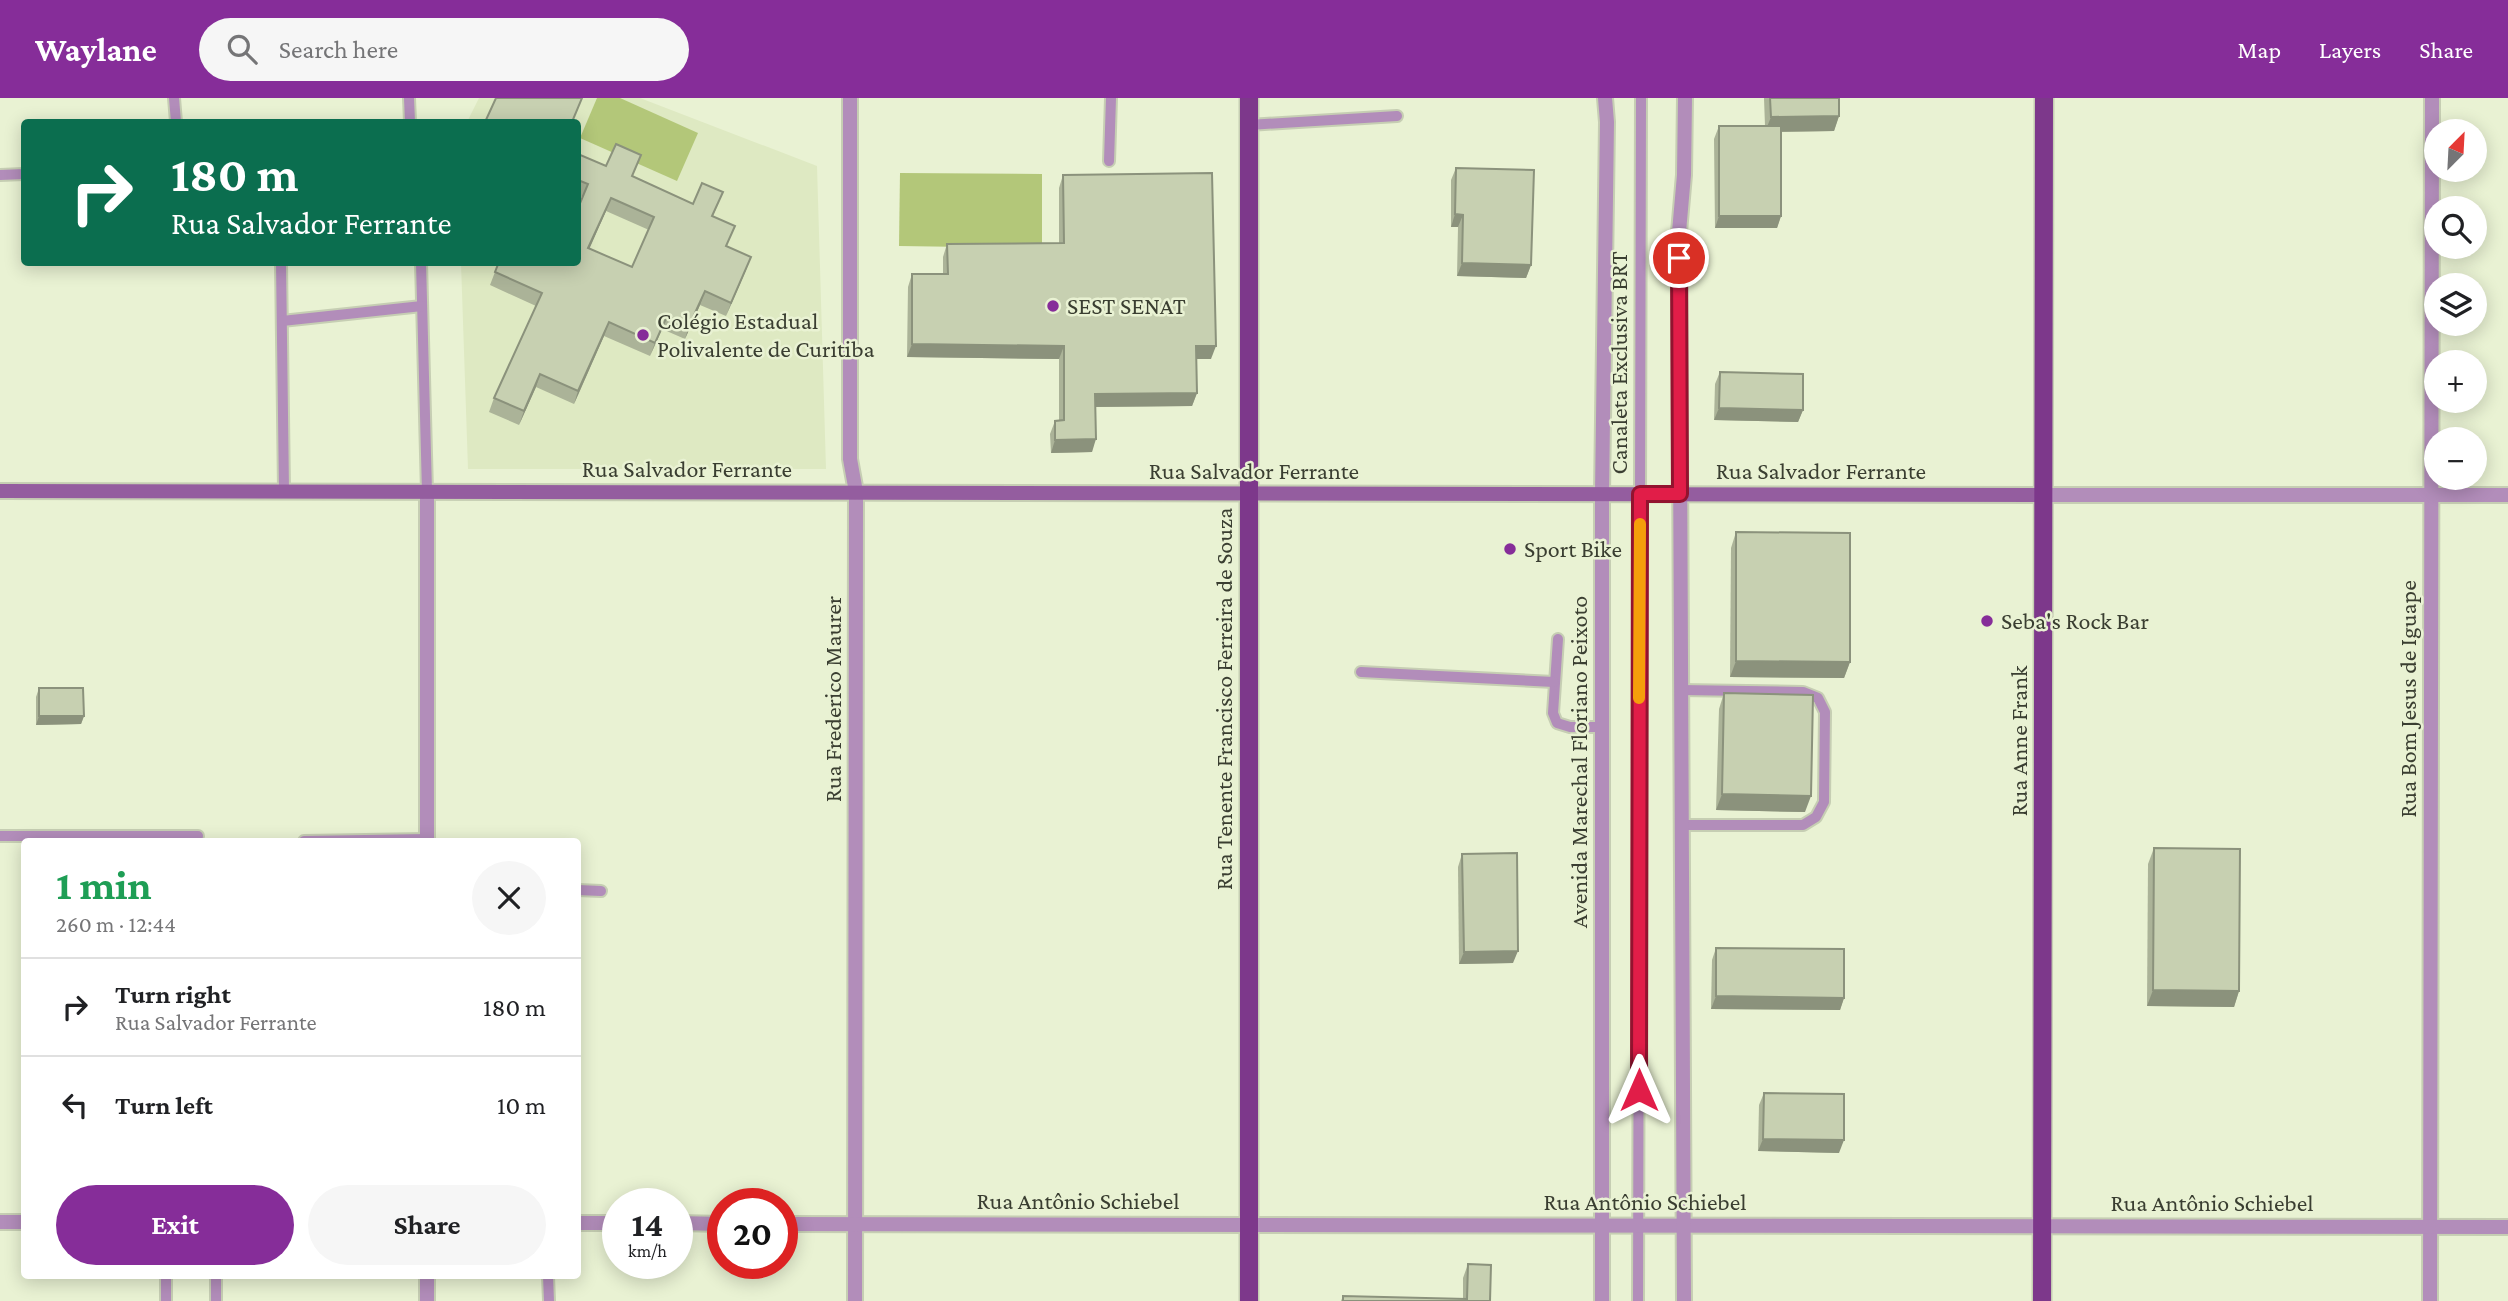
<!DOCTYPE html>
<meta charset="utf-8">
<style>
:root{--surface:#fff;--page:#f6f6f6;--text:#202124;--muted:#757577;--line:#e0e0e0;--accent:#862d99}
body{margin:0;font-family:"Crimson Pro",serif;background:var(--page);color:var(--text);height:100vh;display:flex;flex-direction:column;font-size:26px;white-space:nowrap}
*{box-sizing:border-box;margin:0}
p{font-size:23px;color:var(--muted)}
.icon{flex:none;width:38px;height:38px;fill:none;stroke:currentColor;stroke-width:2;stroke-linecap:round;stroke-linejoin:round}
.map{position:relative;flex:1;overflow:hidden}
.sheet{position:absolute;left:21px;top:740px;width:560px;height:441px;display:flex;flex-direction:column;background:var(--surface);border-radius:7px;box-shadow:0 4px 18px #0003}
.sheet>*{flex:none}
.hud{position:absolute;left:21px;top:21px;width:560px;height:147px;border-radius:7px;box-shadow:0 4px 18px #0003;background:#0b6e4f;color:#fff;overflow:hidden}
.needle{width:46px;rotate:24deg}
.tools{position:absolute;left:2424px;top:21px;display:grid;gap:14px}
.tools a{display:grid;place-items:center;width:63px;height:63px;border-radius:50%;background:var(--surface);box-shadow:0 4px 18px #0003;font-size:35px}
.speed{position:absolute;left:602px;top:1090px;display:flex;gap:14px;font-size:35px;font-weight:700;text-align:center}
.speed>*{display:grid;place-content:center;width:91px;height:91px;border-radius:50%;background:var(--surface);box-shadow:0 4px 18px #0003;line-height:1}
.speed small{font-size:18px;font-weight:400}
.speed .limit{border:10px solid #d22;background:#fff;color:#111}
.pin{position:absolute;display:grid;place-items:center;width:60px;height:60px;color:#fff;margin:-30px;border:4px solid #fff;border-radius:50%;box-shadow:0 2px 7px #0007}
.me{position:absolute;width:77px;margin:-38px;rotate:0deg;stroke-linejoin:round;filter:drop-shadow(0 0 5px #0008)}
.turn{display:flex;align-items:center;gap:24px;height:147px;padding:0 35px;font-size:32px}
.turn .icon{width:91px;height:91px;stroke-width:2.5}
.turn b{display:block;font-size:49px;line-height:60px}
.round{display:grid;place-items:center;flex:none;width:74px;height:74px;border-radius:37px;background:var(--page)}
.overview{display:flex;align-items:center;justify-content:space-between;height:119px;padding:0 35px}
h1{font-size:42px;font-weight:700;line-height:52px;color:#1e9e55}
.button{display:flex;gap:14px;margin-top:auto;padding:14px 35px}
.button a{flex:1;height:80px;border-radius:42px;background:var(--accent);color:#fff;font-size:28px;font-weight:700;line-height:80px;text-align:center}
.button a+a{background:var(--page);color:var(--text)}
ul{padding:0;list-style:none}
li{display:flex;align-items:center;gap:21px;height:98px;padding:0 35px;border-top:2px solid var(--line)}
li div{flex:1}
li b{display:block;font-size:26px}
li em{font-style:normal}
header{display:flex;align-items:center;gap:42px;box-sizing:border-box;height:98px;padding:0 35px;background:var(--accent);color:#fff}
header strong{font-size:33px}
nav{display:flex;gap:38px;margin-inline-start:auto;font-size:24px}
.search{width:490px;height:63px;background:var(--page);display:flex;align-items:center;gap:18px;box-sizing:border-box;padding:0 24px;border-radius:38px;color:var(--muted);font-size:26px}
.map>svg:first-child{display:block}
.built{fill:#dee9c2}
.green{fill:#b3c779}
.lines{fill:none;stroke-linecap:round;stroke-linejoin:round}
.service-casing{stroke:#c6ceb3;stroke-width:14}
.minor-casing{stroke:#c6ceb3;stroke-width:18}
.tertiary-casing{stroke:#c6ceb3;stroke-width:18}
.secondary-casing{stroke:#c6ceb3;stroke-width:18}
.primary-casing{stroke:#c6ceb3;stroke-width:21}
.service{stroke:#b28dba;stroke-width:10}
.minor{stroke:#b28dba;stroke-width:14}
.tertiary{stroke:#b28dba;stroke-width:14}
.secondary{stroke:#945d9f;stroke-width:14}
.primary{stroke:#7d388b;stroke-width:18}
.wall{fill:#abb398;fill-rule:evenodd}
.shaded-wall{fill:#8b927c}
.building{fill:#c7d0b1;stroke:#8b927c;stroke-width:2;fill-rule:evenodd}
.route-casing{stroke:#92132f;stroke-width:18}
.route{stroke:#e11d48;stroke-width:12}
.slow{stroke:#f59e0b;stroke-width:12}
.poi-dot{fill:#862d99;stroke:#e9f2d3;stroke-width:2.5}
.labels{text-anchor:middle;stroke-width:5;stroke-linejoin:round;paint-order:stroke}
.poi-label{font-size:24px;fill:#3a3e31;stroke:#e9f2d3;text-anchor:start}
.street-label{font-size:24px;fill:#3a3e31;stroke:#e9f2d3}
</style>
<header>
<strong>Waylane</strong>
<div class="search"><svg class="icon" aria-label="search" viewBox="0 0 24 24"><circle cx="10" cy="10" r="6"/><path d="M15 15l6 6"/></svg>Search here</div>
<nav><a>Map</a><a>Layers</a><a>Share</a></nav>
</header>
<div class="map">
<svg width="2508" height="1203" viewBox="0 0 2508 1203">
<rect width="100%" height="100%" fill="#e9f2d3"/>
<polygon class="built" points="479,0 640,0 817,68 826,371 468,371 461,165 578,164 578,24 467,24"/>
<g class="green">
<polygon points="597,0 620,0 698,35 677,83 580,40"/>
<polygon points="900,75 1042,76 1042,150 899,148"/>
</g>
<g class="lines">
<g class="service-casing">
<g id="service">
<polyline points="174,0 176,24"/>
<polyline points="409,0 410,24"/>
<polyline points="1249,27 1397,18"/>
<polyline points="1109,63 1111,0"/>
<polyline points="0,77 24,76"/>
<polyline points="281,164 284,393"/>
<polyline points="421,164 427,394"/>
<polyline points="282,223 422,208"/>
<polyline points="1558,541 1553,615 1557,625 1570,629 1601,629"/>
<polyline points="1361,574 1554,584"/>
<polyline points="1681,592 1803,594 1818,600 1825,614 1824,704 1816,719 1803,727 1682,727"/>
<polyline points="0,738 198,738"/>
<polyline points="304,743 427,741"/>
<polyline points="578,792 601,793"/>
<polyline points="216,1178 216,1203"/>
<polyline points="548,1178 549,1203"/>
<polyline points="166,1203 166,1178"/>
<polyline points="1638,1203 1641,0"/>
</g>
</g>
<g class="minor-casing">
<g id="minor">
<polyline points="850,0 850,361 856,394 855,1203"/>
<polyline points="427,744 427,394"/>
<polyline points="0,1124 24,1124"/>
<polyline points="578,1125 618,1125"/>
<polyline points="677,1125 723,1126"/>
<polyline points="782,1126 1249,1127"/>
<polyline points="427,1203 427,1178"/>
<polyline points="2430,1203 2432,0"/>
</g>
</g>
<g class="tertiary-casing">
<g id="tertiary">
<polyline points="2044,397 2508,397"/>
<polyline points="1249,1127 2508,1129"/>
<polyline points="1602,1203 1602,396 1607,24 1605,0"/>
<polyline points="1684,1203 1679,134 1684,77 1685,0"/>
</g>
</g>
<g class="secondary-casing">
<polyline id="secondary" points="0,393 2044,397"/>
</g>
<g class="primary-casing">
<g id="primary">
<polyline points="1249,1203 1249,0"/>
<polyline points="2042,1203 2044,0"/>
</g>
</g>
<use href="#service" class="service"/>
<use href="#minor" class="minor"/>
<use href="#tertiary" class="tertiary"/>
<use href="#secondary" class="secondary"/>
<use href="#primary" class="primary"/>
</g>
<g class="wall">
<polygon points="1764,0 1839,0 1839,18 1834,33 1781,34 1781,118 1777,130 1715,130 1714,41 1719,28 1765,28"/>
<path d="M 578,56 L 606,68 L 633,78 L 693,106 L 723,94 L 713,118 L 727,149 L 746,172 L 726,218 L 700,207 L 685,241 L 662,231 L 650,258 L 604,238 L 574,306 L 536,289 L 519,327 L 489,314 L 494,300 L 536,208 L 490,187 L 495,174 L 578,164 L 582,99 L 578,97 ZM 606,113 L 649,132 L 632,169 L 589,150 Z"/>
<polygon points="1456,70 1531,167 1526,180 1457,178 1458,129 1451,129 1451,82"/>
<polygon points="1063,77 1211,261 1196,261 1197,295 1192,308 1096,309 1092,354 1051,355 1050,336 1055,323 1059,322 1059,261 907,259 908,189 912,176 943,176 943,159 947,146 1059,145 1059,90"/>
<polygon points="1720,274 1803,312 1798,324 1714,322 1715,286"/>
<polygon points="1736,434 1850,564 1844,580 1730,579 1731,450"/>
<polygon points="39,590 84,618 81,626 36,627 36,599"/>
<polygon points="1724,595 1805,714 1716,712 1719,611"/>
<polygon points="2154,750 2239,893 2234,909 2147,908 2148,766"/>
<polygon points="1462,756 1513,865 1459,866 1458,769"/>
<polygon points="1716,850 1844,900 1840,912 1711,911 1712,862"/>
<polygon points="1764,995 1839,1055 1758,1053 1759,1007"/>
<polygon points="1468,1166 1490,1203 1341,1203 1343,1198 1463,1201 1463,1180"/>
</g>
<g class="shaded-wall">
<polygon points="1839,18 1834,33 1765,34 1771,19"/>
<polygon points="611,100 606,113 584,163 588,150"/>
<polygon points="1455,116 1463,117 1458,129 1451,129"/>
<polygon points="1719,118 1781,118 1777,130 1715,130"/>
<polygon points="751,159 746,172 726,218 731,205"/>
<polygon points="1462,165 1531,167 1526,180 1457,178"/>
<polygon points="705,193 700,207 685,241 689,228"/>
<polygon points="667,218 662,231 650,258 655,245"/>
<polygon points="609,224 604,238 574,306 578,293"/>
<polygon points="912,246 1064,248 1059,261 907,259"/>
<polygon points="1196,248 1216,248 1211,261 1191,261"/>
<polygon points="540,276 536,289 519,327 524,313"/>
<polygon points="1197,295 1192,308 1091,309 1095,296"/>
<polygon points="1719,310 1803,312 1798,324 1714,322"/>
<polygon points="1096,341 1092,354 1051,355 1055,342"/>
<polygon points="1736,563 1850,564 1844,580 1730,579"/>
<polygon points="39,618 84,618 81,626 36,627"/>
<polygon points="1722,696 1811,698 1805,714 1716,712"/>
<polygon points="1518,853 1513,865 1459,866 1464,854"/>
<polygon points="2153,892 2239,893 2234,909 2147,908"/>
<polygon points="1716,898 1844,900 1840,912 1711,911"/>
<polygon points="1763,1041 1844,1042 1839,1055 1758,1053"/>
</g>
<g class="building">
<polygon points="496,0 582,0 572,24 485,24"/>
<polygon points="1770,0 1839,0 1839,18 1771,19"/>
<rect x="1719" y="28" width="62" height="90"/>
<path d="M 616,46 L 641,57 L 632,78 L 693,106 L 702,85 L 723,94 L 712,118 L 735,128 L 726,148 L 751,159 L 731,205 L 705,193 L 689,228 L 667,218 L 655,245 L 609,224 L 578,293 L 540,276 L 524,313 L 494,300 L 542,195 L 495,174 L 499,164 L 578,164 L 578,110 L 588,86 L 578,82 L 578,56 L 606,68 ZM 611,100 L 654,119 L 632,169 L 588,150 Z"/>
<polygon points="1456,70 1534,72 1531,167 1462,165 1463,117 1455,116"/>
<polygon points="1212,75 1216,248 1196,248 1197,295 1095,296 1096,341 1055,342 1055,323 1064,322 1064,248 912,246 912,176 948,176 947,146 1064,145 1063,77"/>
<polygon points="1720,274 1803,276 1803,312 1719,310"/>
<polygon points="1736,434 1850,435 1850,564 1736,563"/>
<polygon points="39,590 83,590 84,618 39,618"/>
<polygon points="1724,595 1813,597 1811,698 1722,696"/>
<polygon points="2154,750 2240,751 2239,893 2153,892"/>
<polygon points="1517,755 1518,853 1464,854 1462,756"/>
<polygon points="1716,850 1844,851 1844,900 1716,898"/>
<polygon points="1764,995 1844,996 1844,1042 1763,1041"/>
<polygon points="1468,1166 1491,1167 1490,1203 1343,1203 1343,1198 1467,1201"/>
</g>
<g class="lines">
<g class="route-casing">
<polyline id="route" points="1639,992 1640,396 1680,396 1679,160"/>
</g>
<use href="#route" class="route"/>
<polyline class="slow" points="1639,600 1640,426"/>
</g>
<g class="poi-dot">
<circle cx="1053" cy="208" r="7"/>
<circle cx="643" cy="237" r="7"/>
<circle cx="1510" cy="451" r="7"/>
<circle cx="1987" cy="523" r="7"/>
</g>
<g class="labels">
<g class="poi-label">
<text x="1067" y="216">SEST SENAT</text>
<text x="657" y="231">Colégio Estadual<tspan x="657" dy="28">Polivalente de Curitiba</tspan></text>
<text x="1524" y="459">Sport Bike</text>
<text x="2001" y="531">Seba's Rock Bar</text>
</g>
<g class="street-label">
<text transform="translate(1619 265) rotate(-90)" y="8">Canaleta Exclusiva BRT</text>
<text x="687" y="379">Rua Salvador Ferrante</text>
<text x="1254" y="381">Rua Salvador Ferrante</text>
<text x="1821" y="381">Rua Salvador Ferrante</text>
<text transform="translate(833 601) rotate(-90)" y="8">Rua Frederico Maurer</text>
<text transform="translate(1224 601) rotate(-90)" y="8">Rua Tenente Francisco Ferreira de Souza</text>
<text transform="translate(2408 601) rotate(-90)" y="8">Rua Bom Jesus de Iguape</text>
<text transform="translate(2019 643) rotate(-90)" y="8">Rua Anne Frank</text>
<text transform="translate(1579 664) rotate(-90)" y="8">Avenida Marechal Floriano Peixoto</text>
<text x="1078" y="1111">Rua Antônio Schiebel</text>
<text x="1645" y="1112">Rua Antônio Schiebel</text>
<text x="2212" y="1113">Rua Antônio Schiebel</text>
</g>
</g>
</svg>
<div class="tools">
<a><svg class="needle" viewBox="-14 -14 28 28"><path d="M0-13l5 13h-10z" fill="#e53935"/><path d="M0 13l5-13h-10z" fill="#757577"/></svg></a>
<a><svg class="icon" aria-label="search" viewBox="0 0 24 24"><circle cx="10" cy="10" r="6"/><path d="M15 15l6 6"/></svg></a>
<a><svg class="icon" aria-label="layers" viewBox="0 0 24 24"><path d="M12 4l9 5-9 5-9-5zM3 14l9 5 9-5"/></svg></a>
<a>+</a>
<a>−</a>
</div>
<div class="speed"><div>14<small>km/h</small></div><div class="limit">20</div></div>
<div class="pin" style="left:1679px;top:160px;background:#d93025"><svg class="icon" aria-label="arrive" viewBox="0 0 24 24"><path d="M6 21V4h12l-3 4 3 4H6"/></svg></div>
<svg class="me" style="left:1639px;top:992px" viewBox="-20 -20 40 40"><path d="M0-17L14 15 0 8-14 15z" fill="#e11d48" stroke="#fff" stroke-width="4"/></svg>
<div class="hud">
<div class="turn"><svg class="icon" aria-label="right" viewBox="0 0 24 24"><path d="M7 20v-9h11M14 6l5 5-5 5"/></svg><div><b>180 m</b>Rua Salvador Ferrante</div></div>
</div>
<section class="sheet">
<div class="overview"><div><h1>1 min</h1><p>260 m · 12:44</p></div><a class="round"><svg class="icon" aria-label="close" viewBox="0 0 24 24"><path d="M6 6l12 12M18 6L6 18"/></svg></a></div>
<ul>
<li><svg class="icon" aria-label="right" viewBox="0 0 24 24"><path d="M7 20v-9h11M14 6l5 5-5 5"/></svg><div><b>Turn right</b><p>Rua Salvador Ferrante</p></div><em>180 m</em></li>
<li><svg class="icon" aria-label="left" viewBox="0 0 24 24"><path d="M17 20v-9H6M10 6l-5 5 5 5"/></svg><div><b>Turn left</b></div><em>10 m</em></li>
</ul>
<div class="button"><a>Exit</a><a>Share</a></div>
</section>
</div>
